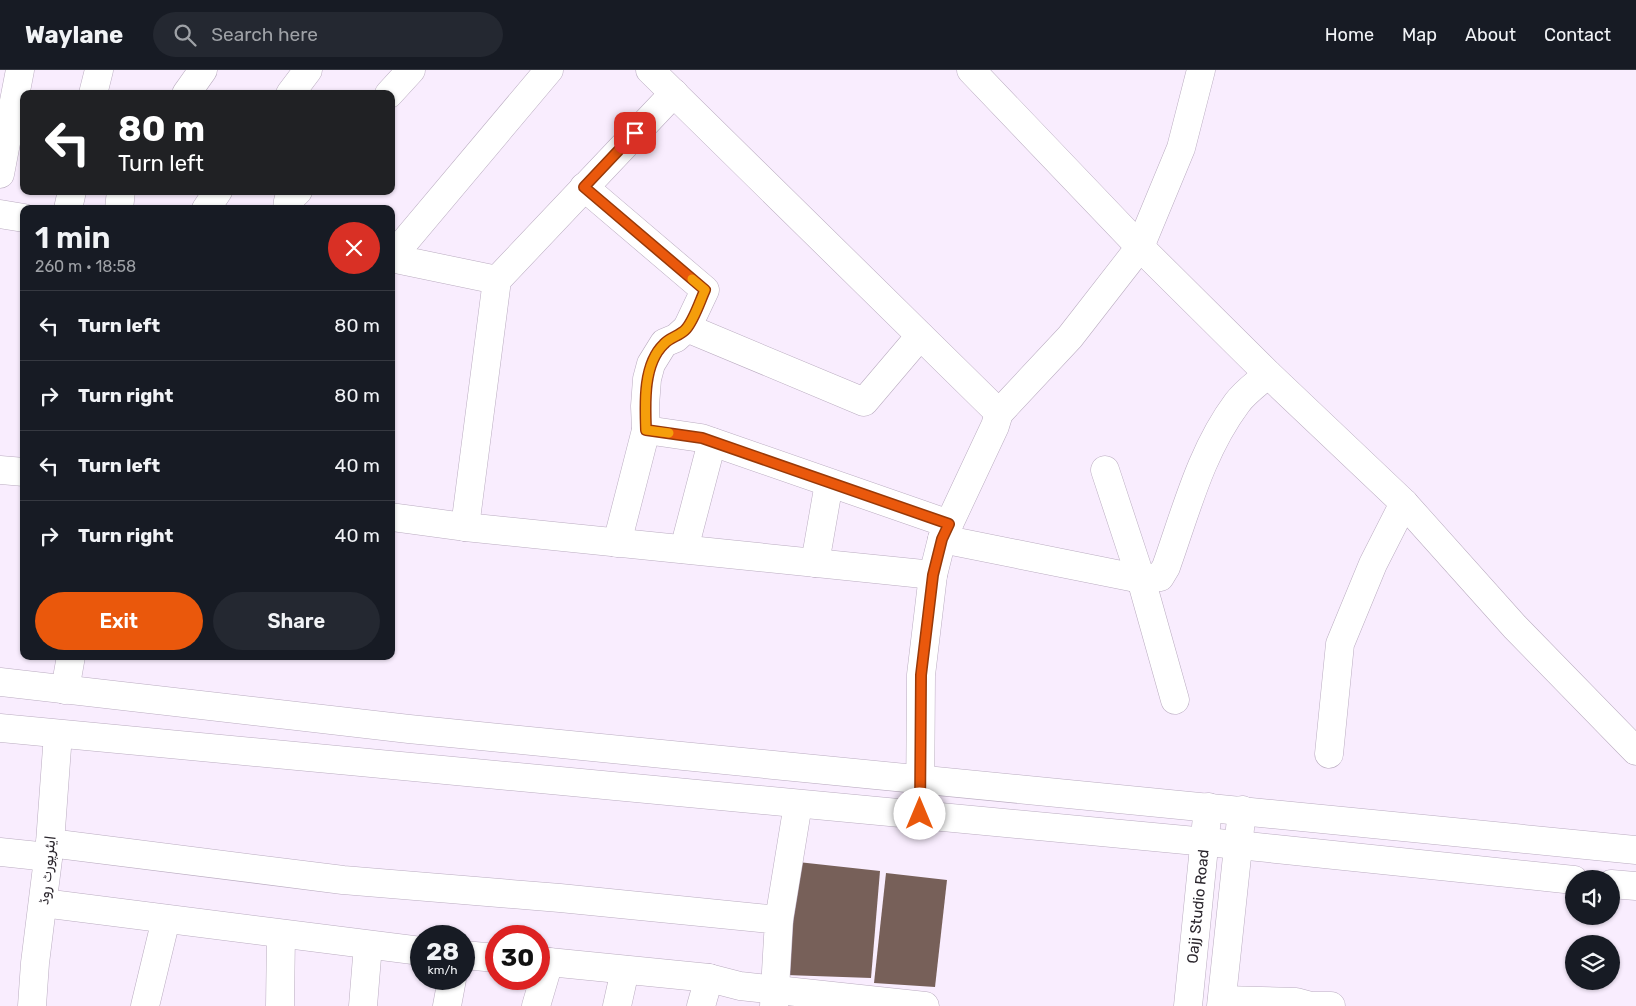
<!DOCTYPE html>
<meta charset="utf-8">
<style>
:root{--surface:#171b24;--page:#242831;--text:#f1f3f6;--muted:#9ea1a6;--line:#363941;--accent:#ea580c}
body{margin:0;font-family:Rubik,"Noto Naskh Arabic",sans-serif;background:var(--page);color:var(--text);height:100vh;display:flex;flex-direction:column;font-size:19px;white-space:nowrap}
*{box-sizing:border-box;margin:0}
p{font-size:16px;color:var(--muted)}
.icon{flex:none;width:28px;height:28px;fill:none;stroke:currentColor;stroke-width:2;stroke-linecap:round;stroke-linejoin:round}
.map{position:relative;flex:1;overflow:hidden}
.panel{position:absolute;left:20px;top:135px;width:375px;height:455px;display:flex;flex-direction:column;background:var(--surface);border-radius:10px;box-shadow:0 1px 4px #0004}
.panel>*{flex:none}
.top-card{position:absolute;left:20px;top:20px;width:375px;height:105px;border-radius:10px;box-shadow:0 1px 4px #0004;background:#202124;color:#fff;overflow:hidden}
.tools{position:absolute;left:1565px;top:800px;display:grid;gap:10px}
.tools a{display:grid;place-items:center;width:55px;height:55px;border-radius:50%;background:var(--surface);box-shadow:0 1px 4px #0004;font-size:25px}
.speed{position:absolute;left:410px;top:855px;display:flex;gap:10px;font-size:25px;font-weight:700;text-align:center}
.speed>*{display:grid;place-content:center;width:65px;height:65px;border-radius:50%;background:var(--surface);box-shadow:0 1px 4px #0004;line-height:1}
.speed small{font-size:12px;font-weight:400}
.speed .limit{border:8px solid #d22;background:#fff;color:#111}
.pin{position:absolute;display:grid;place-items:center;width:42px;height:42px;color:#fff;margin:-21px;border-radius:10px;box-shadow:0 2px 8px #0006}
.me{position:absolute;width:55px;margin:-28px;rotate:0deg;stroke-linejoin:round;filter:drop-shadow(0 0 4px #0008)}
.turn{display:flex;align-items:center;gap:18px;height:105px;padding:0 15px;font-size:22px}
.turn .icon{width:65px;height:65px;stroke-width:2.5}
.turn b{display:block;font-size:35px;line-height:42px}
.round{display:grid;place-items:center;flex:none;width:52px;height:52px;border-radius:26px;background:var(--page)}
.overview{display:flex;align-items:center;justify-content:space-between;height:85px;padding:0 15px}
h1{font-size:30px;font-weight:600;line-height:38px}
.primary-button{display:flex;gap:10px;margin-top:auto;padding:10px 15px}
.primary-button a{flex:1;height:58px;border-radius:30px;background:var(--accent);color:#fff;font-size:20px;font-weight:600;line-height:58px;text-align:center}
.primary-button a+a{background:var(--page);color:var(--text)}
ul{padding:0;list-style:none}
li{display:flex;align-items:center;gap:15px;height:70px;padding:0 15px;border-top:1px solid var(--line)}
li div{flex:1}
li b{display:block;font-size:19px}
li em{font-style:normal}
header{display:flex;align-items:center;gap:30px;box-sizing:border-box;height:70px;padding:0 25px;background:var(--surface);border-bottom:1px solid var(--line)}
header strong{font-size:24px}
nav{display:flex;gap:28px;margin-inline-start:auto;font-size:18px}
.search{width:350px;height:45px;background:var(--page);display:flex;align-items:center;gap:12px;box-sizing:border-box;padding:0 18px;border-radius:28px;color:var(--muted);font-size:19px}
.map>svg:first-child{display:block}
.building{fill:#776059}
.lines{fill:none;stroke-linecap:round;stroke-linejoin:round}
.minor-casing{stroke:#baacc0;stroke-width:29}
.major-casing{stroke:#baacc0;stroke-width:29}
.minor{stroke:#fff;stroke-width:28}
.major{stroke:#fff;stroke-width:28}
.route-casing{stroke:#983908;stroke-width:12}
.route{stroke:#ea580c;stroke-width:9}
.slow{stroke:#f59e0b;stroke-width:9}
.labels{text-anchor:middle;stroke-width:5;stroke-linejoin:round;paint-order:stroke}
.street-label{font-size:15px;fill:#2b262d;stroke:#fff}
</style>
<header>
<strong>Waylane</strong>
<div class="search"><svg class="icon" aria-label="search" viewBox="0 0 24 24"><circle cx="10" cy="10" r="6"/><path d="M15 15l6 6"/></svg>Search here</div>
<nav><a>Home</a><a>Map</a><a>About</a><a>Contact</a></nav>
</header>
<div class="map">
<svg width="1636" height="936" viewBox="0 0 1636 936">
<rect width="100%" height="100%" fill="#f9edfe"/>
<g class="building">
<polygon points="798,792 880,801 871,908 786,905"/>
<polygon points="886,803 947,810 935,917 874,913"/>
</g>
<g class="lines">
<g class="minor-casing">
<g id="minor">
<polyline points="650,0 999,343"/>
<polyline points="971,0 1140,177 1268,304 1404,433 1515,557 1636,681"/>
<polyline points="93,24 99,0"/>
<polyline points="186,24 203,0"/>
<polyline points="290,24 308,0"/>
<polyline points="389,24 411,0"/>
<polyline points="0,104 20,0"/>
<polyline points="584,117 705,220 687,258 676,268 664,273 651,294 647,309 645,336 646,360 617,473"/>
<polyline points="68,139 72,121"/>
<polyline points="119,139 121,121"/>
<polyline points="206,139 218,121"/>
<polyline points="287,139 288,131 298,121"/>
<polyline points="0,144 24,148"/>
<polyline points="497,210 391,188 549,0"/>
<polyline points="687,258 864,332 920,266"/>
<polyline points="646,360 701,368 949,454"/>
<polyline points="0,400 24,402"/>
<polyline points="1105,400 1141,509 1175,630"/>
<polyline points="391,447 465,457 933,505"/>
<polyline points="465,457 497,210 674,23"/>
<path d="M 942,469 L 1141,509 L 1160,507 L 1166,497 C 1186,441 1201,381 1237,333 C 1245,322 1258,313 1268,304"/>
<polyline points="684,479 712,372"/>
<polyline points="815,493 829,413"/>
<polyline points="65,620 71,586"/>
<polyline points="1329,684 1340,574 1373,494 1404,433"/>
<polyline points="920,744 921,605 933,505 942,469 995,356 999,343 1070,267 1140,177 1181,78 1201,0"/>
<polyline points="50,773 343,810 560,828 779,850 774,936"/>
<polyline points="0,782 48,787"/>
<polyline points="43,833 421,881"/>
<polyline points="779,850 798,734"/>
<polyline points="464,885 496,888"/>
<polyline points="539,891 709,908 740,916 925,936"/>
<polyline points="1222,930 1296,932 1311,936 1331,936"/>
<polyline points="32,936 35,893 50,773 58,664"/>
<polyline points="145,936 166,849"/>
<polyline points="280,936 281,864"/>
<polyline points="363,936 368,875"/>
<polyline points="447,936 452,909"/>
<polyline points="536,936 549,892"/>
<polyline points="617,936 625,900"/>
<polyline points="701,936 709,908"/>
<path id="s1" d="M 1188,936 L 1208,737"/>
<polyline points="1221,936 1242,740"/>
</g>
</g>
<g class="major-casing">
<g id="major">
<polyline points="0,612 409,659 1636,780"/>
<polyline points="0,658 1238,775 1574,810"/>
<polyline points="1611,814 1636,816"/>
</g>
</g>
<use href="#minor" class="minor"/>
<use href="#major" class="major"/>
</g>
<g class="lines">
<g class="route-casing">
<path id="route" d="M 635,63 L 584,117 L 705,220 C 700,231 694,250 686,259 C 680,266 670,267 664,274 C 643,294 645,333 646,360 L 702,368 L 949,454 L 942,469 L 933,505 L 921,605 L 920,744"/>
</g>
<use href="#route" class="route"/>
<path class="slow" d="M 669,363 L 646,360 C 645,333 643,294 664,274 C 670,267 680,266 686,259 C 694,250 700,231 705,220 L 692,209"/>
</g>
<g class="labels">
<g class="street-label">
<text transform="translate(47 800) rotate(-84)" y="5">ایئرپورٹ روڈ</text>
<text dy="5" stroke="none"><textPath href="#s1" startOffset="100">Oajj Studio Road</textPath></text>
</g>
</g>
</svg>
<div class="tools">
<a><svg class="icon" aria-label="sound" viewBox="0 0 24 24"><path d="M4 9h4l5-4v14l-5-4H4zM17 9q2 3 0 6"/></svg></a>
<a><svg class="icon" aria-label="layers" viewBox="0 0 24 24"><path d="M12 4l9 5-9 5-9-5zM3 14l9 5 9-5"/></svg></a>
</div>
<div class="speed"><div>28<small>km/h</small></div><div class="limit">30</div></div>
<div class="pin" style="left:635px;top:63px;background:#d93025"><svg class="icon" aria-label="arrive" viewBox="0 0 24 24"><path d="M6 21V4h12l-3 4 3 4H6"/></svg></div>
<svg class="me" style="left:920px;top:744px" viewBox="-20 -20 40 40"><circle r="19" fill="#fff"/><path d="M0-13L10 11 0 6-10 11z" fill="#ea580c"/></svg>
<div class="top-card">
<div class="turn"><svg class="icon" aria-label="left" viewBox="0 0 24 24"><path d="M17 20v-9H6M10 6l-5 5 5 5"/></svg><div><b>80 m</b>Turn left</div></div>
</div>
<section class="panel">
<div class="overview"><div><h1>1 min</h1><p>260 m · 18:58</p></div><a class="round" style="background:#d93025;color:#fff"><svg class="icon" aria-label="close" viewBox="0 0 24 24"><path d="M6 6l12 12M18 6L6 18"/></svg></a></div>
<ul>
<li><svg class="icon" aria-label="left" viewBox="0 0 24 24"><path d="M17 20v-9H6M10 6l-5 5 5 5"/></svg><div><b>Turn left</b></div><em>80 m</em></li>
<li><svg class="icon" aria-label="right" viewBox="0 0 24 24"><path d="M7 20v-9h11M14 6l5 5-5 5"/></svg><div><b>Turn right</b></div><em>80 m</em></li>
<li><svg class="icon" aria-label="left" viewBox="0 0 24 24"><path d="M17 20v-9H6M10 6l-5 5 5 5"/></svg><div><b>Turn left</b></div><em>40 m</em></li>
<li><svg class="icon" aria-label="right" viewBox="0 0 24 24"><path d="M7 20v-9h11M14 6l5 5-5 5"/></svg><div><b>Turn right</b></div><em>40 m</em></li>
</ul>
<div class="primary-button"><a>Exit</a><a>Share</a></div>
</section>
</div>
